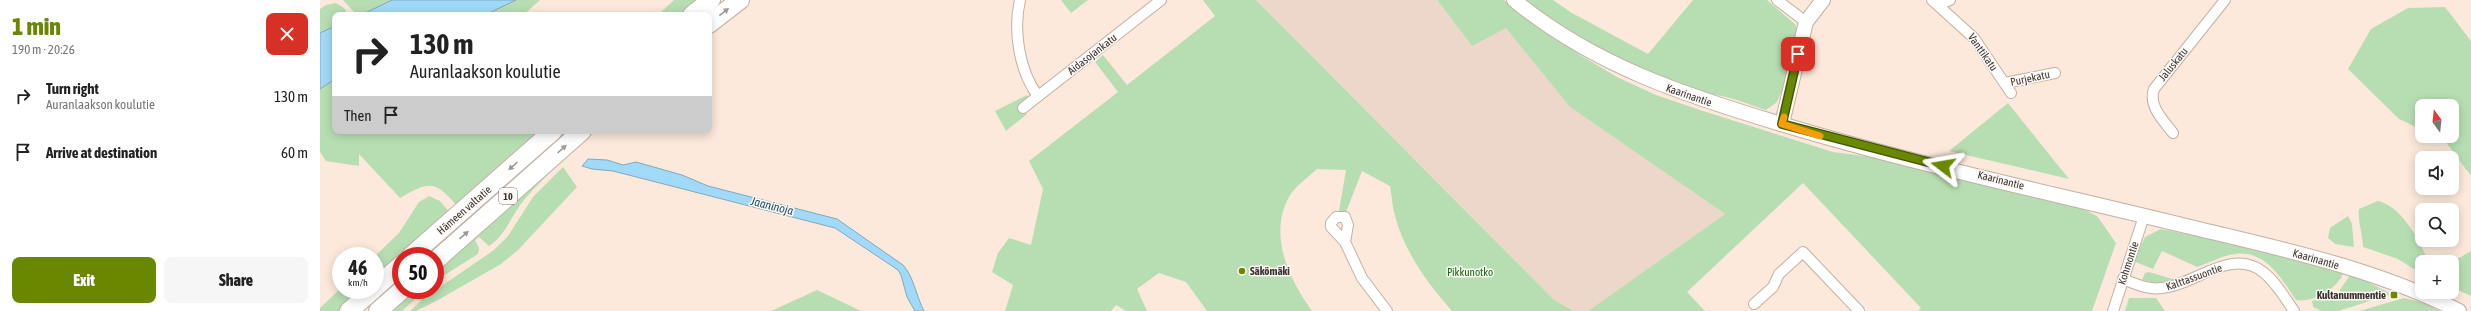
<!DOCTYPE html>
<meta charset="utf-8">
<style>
:root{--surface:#fff;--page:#f6f6f6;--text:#222;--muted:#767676;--accent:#6a8700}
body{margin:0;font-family:"Asap Condensed",sans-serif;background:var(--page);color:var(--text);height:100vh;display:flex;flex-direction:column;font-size:15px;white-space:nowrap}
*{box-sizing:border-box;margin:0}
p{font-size:13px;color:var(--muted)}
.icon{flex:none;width:22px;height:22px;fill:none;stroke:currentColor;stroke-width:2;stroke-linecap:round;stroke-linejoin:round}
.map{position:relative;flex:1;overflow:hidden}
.details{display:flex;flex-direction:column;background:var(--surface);width:320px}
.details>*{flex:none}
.hud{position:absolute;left:12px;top:12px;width:380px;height:122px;border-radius:8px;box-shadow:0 2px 10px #0003;background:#fff;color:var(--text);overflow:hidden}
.needle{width:26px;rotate:345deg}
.fabs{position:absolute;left:2095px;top:99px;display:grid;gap:8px}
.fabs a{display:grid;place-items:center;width:44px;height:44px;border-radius:8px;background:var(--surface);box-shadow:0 2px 10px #0003;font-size:20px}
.speed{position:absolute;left:12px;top:247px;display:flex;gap:8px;font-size:20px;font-weight:700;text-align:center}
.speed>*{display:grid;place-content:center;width:52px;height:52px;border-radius:50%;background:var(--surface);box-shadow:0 2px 10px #0003;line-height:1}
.speed small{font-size:10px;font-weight:400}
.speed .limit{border:6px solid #d22;background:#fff;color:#111}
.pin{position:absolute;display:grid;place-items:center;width:34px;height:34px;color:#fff;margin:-17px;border-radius:8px;box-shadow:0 2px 6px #0006}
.me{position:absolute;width:44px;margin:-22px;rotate:284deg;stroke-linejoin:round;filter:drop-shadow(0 0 3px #0008)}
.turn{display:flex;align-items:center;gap:14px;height:84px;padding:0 12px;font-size:18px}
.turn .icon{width:52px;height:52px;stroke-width:2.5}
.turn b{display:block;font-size:28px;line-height:34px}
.then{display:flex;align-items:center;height:38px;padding:0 12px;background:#0003;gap:8px;font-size:15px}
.round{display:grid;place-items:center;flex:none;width:42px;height:42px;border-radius:8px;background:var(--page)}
.head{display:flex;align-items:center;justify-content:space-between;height:68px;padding:0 12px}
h1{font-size:24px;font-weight:800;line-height:30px;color:var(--accent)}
.button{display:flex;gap:8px;margin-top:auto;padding:8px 12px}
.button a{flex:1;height:46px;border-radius:8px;background:var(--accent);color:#fff;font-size:16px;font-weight:800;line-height:46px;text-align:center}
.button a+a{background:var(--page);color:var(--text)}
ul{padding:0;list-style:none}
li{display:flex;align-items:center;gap:12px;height:56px;padding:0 12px}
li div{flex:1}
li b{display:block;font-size:15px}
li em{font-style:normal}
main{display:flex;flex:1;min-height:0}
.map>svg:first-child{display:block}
.industrial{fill:#edd7ca}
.green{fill:#b7deb2}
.water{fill:#a0daf8;stroke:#81a8bb}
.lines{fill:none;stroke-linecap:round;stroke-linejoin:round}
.street-casing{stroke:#c2b1a4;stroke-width:12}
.secondary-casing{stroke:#c2b1a4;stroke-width:16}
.highway-casing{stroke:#c2b1a4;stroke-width:20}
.street{stroke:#fff;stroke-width:10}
.secondary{stroke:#fff;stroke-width:14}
.highway{stroke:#fff;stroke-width:18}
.oneway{fill:#9c9996}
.route-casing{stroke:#455800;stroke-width:10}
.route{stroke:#6a8700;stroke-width:7}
.slow{stroke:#f59e0b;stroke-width:7}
.poi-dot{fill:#6a8700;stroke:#fdf9f7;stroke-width:1.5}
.labels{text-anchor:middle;stroke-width:3;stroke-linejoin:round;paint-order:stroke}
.shield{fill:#fdf9f7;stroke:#746e6a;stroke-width:1}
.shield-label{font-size:10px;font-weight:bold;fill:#3a332e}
.street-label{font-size:11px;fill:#3a332e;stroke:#fdf9f7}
.poi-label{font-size:11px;font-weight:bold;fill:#3a332e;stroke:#fdf9f7;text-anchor:start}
.park-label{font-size:11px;fill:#0b6904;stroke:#fdf9f7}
.water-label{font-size:12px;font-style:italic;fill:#245166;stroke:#fdf9f7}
</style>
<main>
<section class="details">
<div class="head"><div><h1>1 min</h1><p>190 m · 20:26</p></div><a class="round" style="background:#d93025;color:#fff"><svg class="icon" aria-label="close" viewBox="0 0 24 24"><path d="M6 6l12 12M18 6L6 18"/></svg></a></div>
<ul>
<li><svg class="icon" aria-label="right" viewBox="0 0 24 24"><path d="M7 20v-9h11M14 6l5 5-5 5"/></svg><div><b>Turn right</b><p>Auranlaakson koulutie</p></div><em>130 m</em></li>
<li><svg class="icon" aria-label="arrive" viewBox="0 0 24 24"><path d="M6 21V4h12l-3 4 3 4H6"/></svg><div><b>Arrive at destination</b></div><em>60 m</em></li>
</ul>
<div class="button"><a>Exit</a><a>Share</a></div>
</section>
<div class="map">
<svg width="2151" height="311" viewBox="0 0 2151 311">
<rect width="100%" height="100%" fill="#fce9db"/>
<polygon class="industrial" points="936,0 1117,0 1152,46 1186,27 1250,107 1405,214 1268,311 1254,311 1234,300"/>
<g class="green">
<polygon points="23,0 72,0 41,15 37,15"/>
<polygon points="196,0 220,0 203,15 165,15"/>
<polygon points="354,0 381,0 361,15 338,15"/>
<polygon points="741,0 768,0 751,13"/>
<path d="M 883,0 L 936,0 L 1234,300 L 1254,311 L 1132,311 C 1108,284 1084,251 1075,216 C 1072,206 1072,196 1070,186 L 1042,171 L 1026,212 L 1019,211 L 1026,170 L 997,169 C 989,177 974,187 969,197 C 948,235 969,279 992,311 L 887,311 L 866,282 L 839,273 L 817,289 L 827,311 L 806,311 L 796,305 L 791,311 L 685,311 L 693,285 L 672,272 L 678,253 L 689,238 L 711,245 L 723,189 L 709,161 L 798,92 L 775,62 L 783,55 L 807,85 L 895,16 Z"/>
<polygon points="1117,0 1184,0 1260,55 1297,77 1336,95 1380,110 1513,152 1560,158 1751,203 1777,216 1796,243 1772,311 1598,311 1601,308 1483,183 1367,292 1385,311 1268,311 1405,214 1250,107 1186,28 1152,46"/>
<path d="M 1204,0 L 1233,0 L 1252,13 L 1328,54 L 1373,0 L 1447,0 L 1476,25 L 1478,38 L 1463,88 L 1457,102 L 1446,110 C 1433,106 1419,100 1406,97 C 1401,95 1395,96 1391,94 C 1323,74 1261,41 1204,0 Z"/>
<polygon points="16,3 24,8 28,15 15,15 15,26 0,33 0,9 6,5"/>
<polygon points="2125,7 2151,41 2151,176 2125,141 2115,136 2132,136 2132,106 2102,106 2102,130 2079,119 2028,69 2051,29 2088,8"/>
<path d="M 15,79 L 15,131 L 223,131 L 137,206 C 115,180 109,181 80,198 L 39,154 L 39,166 L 6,161 L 0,152 L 0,89 Z"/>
<polygon points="707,95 708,97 699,104 707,114 686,131 675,111"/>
<polygon points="1688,103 1749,179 1629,151"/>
<polygon points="241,131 253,131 113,256 100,256"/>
<path d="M 272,131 L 276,131 C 252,153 226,174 205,199 C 191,215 187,234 169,246 L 159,237 L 155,240 L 159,248 L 158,254 L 115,281 L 115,270 Z"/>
<polygon points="243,167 257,187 198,250 181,264 118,300 96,311 90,311 104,298 174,250 188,236 213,197"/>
<polygon points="109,196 120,201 130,213 55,279 55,256 79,233 99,202"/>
<path d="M 2058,201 C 2083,207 2099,241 2109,262 L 2102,262 L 2102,274 L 2078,259 L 2043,247 C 2043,236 2037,218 2039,209 Z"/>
<polygon points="2028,216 2032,224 2034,247 2015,244 2008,238 2010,228"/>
<path d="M 1841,229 L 1919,245 L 2024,272 C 2017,289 1994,303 1976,300 C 1961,278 1946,250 1915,254 C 1903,255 1889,263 1877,267 L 1842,251 L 1833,269 L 1813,261 L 1825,237 Z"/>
<polygon points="2151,251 2151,296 2132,287 2132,262"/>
<polygon points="1829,272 1856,280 1836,283 1822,280 1825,273"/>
<polygon points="2031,274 2068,292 2069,295 2018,311 2001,311 1993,307 1992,301 2017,294"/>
<polygon points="21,288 21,290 43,290 19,311 0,311 0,308"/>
<polygon points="93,290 105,290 82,311 70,311"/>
<polygon points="497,290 541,311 451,311"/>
<polygon points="1809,298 1836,298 1845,311 1805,311"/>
<polygon points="2084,298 2104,303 2120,311 2039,311"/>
</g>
<g class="water">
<polygon points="72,0 196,0 165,15 41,15"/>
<polygon points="15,26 15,79 0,89 0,33"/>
<path d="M 268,159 L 287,160 L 303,165 L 316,162 L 362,175 L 388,186 L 517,219 L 583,265 C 594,277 596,296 604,311 L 595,311 L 587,297 L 581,275 L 578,270 L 515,228 L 293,171 L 272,169 L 262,166 Z"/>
</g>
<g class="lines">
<g class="street-casing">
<g id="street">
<path d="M 700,0 C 693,30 699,71 718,96"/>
<polyline points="1457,0 1486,22"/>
<polyline points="1612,0 1654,38 1691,93"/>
<polyline points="1619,5 1630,0"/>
<polyline points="1685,83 1735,73"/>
<polyline points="703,108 841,0"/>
<path d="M 1853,133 C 1843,120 1828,106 1834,89 L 1905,0"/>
<polyline points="1025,242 1028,225 1025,217 1016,217 1011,223 1011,227 1025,242 1042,278 1067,311"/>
<path d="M 1803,279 C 1816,284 1828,290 1842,288 C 1875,285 1911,247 1943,272 C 1956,282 1965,298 1974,311"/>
<polyline points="1434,304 1453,287 1459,274 1483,252 1539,311"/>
<polyline points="1793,311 1824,216"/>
</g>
</g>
<g class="secondary-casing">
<g id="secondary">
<path d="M 1194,0 C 1273,65 1364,95 1461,124 C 1594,164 1731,193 1866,226 C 1958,248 2054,268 2139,311"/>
<polyline points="1462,124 1486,22 1503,0"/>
</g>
</g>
<g class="highway-casing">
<g id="highway">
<polyline points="372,15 391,0"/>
<polyline points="389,24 420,0"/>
<polyline points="91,256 233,131"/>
<polyline points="115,261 262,131"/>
<polyline points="55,288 81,265"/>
<polyline points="29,311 53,290"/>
<polyline points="58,311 82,290"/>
</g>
</g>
<use href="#street" class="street"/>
<use href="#secondary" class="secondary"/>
<use href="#highway" class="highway"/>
</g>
<defs><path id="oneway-solid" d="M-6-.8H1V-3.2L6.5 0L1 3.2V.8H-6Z"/></defs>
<g class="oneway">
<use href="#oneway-solid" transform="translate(404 12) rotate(-38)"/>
<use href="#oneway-solid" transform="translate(242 149) rotate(-42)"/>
<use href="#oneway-solid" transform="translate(193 166) rotate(138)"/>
<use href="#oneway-solid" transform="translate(144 235) rotate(-41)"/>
</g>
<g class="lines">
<g class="route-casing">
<polyline id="route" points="1478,54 1462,124 1623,166"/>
</g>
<use href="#route" class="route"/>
<polyline class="slow" points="1464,117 1462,124 1500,136"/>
</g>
<g class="poi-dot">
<circle cx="922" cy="271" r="4"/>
<rect x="2070" y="291" width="8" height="8" rx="2"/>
</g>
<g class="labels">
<rect class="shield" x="179" y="188" width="18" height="16" rx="3"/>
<g class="shield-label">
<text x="188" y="200">10</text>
</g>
<g class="street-label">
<text transform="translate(1663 52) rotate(55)" y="4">Vanttikatu</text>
<text transform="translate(772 54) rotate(-38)" y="4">Aidasojankatu</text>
<text transform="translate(1853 64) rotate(-51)" y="4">Jaluskatu</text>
<text transform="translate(1710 78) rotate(-12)" y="4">Purjekatu</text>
<text transform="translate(1369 95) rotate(19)" y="4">Kaarinantie</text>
<text transform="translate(1681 180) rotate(14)" y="4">Kaarinantie</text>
<text transform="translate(144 210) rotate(-41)" y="4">Hämeen valtatie</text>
<text transform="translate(1996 259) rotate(16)" y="4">Kaarinantie</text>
<text transform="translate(1808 263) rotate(-72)" y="4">Kohmontie</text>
<text transform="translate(1874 277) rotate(-20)" y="4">Kalttassuontie</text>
</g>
<g class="poi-label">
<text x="930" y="275">Säkömäki</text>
<text x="2066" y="299" text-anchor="end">Kultanummentie</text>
</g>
<g class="park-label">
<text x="1150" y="276">Pikkunotko</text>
</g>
<g class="water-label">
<text transform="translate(452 206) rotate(14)" y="4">Jaaninoja</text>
</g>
</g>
</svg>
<div class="fabs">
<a><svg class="needle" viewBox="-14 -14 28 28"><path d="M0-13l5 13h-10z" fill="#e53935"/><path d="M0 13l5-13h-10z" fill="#767676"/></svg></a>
<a><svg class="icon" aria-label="sound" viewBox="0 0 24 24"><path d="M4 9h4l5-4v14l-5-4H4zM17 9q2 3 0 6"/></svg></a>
<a><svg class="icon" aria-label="search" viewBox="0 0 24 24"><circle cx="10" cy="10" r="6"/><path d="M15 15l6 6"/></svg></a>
<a>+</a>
</div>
<div class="speed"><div>46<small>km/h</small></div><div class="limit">50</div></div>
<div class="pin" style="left:1478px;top:54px;background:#d93025"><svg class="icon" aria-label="arrive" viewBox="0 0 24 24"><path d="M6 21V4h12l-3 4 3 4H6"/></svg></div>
<svg class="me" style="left:1623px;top:166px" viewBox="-20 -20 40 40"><path d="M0-17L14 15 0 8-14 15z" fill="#6a8700" stroke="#fff" stroke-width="4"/></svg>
<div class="hud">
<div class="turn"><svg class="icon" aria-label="right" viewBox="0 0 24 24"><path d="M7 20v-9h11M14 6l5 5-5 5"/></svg><div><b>130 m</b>Auranlaakson koulutie</div></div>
<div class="then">Then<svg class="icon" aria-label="arrive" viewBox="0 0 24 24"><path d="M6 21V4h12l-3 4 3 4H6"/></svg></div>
</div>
</div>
</main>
